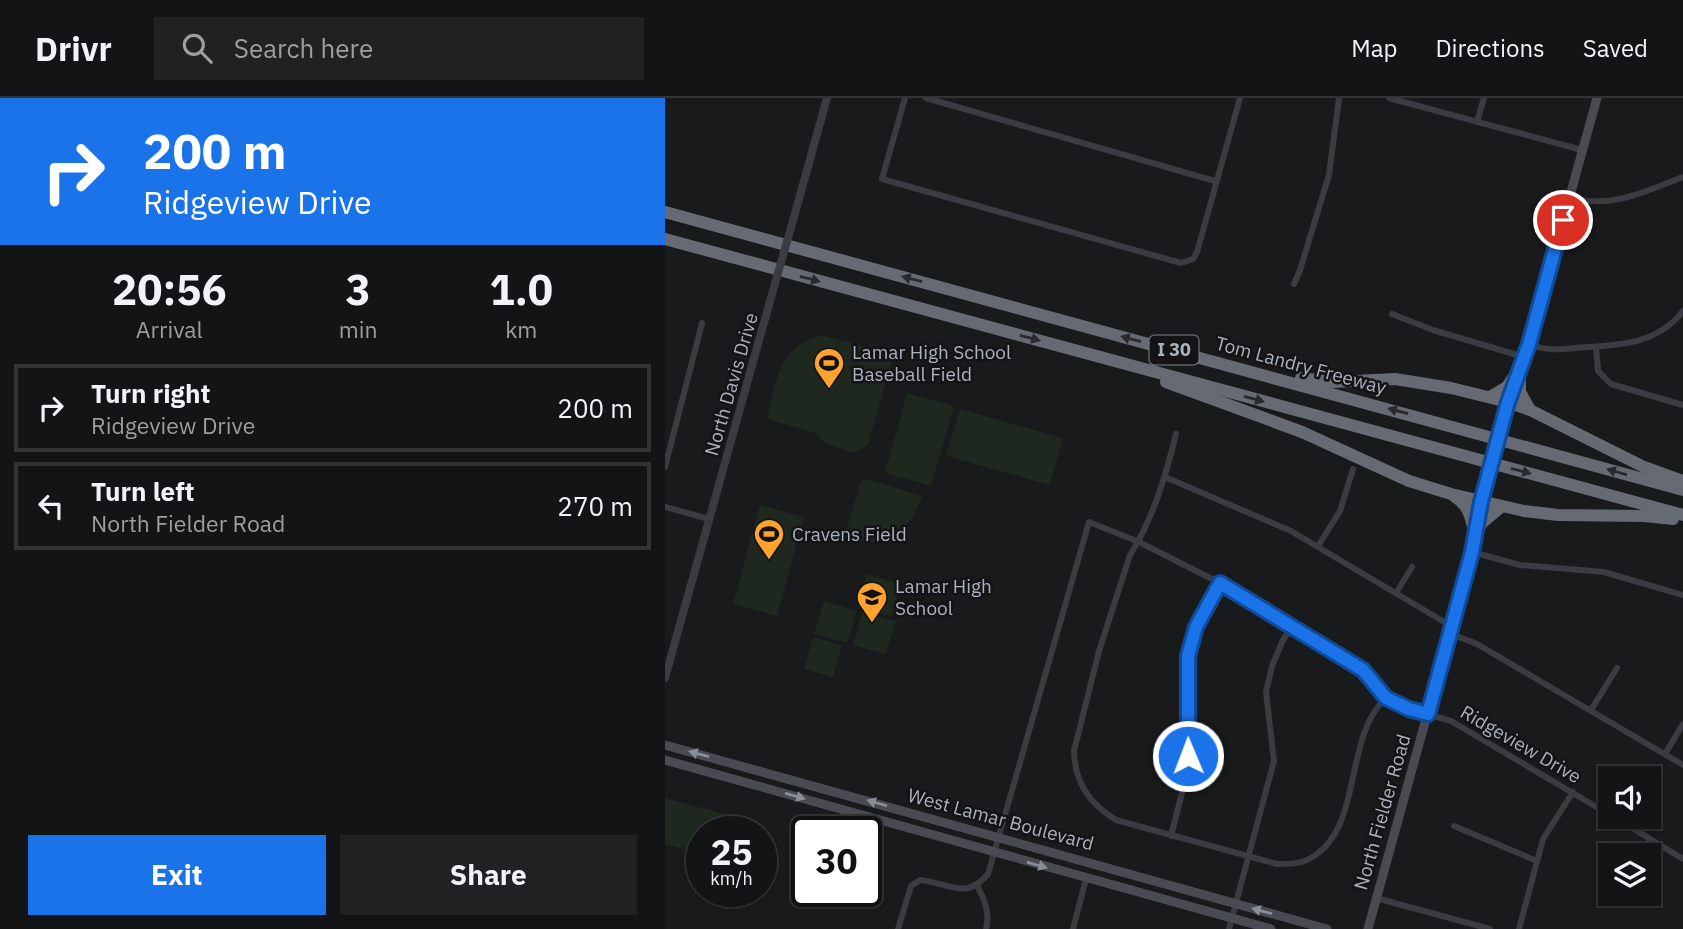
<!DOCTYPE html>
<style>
:root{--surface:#131415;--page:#202122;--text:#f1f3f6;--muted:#9d9ea0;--line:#323334;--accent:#1a73e8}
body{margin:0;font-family:"IBM Plex Sans",sans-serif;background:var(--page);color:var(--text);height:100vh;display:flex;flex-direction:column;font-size:26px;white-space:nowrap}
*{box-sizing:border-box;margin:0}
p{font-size:23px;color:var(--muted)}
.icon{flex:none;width:38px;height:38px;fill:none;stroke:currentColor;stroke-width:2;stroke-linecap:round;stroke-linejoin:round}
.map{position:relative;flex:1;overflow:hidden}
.panel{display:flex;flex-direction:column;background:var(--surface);width:665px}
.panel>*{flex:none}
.banner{background:#1a73e8;color:#fff;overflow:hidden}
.buttons{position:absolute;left:933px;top:668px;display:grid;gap:14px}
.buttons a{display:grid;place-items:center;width:63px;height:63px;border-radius:0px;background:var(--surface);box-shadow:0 2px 5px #0004,0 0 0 2px var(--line);font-size:35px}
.speed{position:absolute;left:21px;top:718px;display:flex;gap:14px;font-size:35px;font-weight:700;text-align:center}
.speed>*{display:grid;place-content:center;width:91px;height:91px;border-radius:50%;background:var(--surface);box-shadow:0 2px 5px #0004,0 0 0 2px var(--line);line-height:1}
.speed small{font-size:18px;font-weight:400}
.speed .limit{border:4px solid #111;border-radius:10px;background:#fff;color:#111}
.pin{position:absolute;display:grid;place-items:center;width:60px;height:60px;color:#fff;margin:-30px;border:4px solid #fff;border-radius:50%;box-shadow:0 2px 7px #0007}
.me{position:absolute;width:77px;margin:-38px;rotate:359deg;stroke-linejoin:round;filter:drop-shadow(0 0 5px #0008)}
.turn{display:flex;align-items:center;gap:24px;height:147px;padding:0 28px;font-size:32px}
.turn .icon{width:91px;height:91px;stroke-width:2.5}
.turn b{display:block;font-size:49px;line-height:60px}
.eta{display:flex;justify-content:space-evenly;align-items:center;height:119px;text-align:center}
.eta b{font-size:42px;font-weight:700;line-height:49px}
.action{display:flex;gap:14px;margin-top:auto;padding:14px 28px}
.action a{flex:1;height:80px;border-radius:0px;background:var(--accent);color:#fff;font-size:28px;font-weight:700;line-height:80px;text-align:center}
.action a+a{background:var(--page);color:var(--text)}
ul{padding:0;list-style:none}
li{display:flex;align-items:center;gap:21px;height:88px;margin:0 14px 10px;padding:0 14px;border:4px solid var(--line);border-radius:0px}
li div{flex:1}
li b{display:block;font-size:26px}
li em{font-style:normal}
header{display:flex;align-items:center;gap:42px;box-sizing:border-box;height:98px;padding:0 35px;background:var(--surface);border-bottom:2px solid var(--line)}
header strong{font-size:33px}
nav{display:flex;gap:38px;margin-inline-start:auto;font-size:24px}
.search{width:490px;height:63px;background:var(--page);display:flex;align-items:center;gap:18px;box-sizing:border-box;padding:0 24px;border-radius:0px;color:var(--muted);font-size:26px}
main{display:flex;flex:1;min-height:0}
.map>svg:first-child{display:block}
.green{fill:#1e281f}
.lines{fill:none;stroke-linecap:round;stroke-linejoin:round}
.minor{stroke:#3a3c41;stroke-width:6}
.tertiary{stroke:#3a3c41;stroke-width:8}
.secondary{stroke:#484b52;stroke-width:9}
.motorway{stroke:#656a73;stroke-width:12}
.tertiary-bridge{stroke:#3a3c41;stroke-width:8}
.secondary-bridge{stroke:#484b52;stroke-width:9}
.oneway{fill:#282a2e}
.oneway2{fill:#888e98}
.route-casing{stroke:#114b97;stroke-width:18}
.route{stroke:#1a73e8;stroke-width:12}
.labels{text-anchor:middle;stroke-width:5;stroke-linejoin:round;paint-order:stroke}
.shield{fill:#141417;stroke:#7d838b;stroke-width:2}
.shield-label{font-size:18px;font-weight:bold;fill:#aab2bd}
.poi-label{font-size:19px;fill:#aab2bd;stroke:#141417;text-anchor:start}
.street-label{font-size:19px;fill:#aab2bd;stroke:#141417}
</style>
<header>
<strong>Drivr</strong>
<div class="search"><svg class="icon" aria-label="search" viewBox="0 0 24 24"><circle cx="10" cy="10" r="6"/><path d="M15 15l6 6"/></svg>Search here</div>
<nav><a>Map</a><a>Directions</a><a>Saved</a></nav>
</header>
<main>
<section class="panel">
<div class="banner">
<div class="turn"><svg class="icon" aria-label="right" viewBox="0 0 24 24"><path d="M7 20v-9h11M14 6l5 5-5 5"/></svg><div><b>200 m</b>Ridgeview Drive</div></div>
</div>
<div class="eta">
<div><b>20:56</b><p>Arrival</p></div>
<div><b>3</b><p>min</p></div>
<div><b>1.0</b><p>km</p></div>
</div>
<ul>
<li><svg class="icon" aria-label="right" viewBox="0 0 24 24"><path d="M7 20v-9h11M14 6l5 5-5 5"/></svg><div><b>Turn right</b><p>Ridgeview Drive</p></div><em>200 m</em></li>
<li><svg class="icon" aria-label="left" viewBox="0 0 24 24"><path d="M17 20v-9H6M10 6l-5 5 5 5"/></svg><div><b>Turn left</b><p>North Fielder Road</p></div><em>270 m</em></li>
</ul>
<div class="action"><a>Exit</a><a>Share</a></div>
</section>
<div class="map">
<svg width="1018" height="831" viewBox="0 0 1018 831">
<rect width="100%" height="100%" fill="#191a1c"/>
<g class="green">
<path d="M 156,237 L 229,256 L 203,347 L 189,355 L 159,345 L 151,335 L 102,321 C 112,282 112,250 156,237 Z"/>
<polygon points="242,295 289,308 266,388 220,375"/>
<polygon points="295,311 398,340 385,387 281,358"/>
<path d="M 201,381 L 257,398 C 244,437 219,451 179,440 L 196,383 Z"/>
<polygon points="95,407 139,419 112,518 68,506"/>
<polygon points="202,476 235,486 226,518 193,509"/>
<polygon points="159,503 192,513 182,545 149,536"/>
<polygon points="197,514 231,523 221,556 188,547"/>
<polygon points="148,539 177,547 168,579 139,571"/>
<polygon points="0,700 97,726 95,733 37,733 37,756 0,746"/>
</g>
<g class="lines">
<g class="minor">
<polyline points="240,0 217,81 516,165 528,161 532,154 575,0"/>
<polyline points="261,0 550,83"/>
<polyline points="724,0 917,52"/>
<polyline points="812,24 819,0"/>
<path d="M 905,99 C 945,112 981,93 1018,79"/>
<polyline points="629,186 635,172 664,77 674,0"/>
<polyline points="727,216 768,232 859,259"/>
<path d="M 864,246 C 887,255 900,250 923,249 C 960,247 994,244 1018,213"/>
<polyline points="931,249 933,273 946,286 1018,307"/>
<path d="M 511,336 C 501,377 488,421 465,457 L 434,553 L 409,653 C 410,685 424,705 451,722 L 612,766 C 623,766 635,766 644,761 C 700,731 677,640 721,600"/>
<polyline points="0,369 37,225"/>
<polyline points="500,379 626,433 786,528"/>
<polyline points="0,409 44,421"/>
<polyline points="653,448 675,413 688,371"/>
<polyline points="807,454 855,467 939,474 1018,497"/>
<polyline points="731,495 747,469"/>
<polyline points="784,535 812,546 1018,667"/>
<polyline points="926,612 952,570"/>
<polyline points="1000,656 1018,626"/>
<polyline points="949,719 1018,761"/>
<polyline points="789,728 872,763"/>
<polyline points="506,738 520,683 523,658 523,558 531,529 555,485"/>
<polyline points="976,758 985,741"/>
<path d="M 312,788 C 320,802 325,815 321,831"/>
<polyline points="711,800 825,831"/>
<path d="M 233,831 L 246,788 L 255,782 C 285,785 300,803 323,776 L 424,424 L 474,444 L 555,485 L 698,571 L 721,600 L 744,611 L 786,623 L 945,717"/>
<polyline points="408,831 421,781"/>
<polyline points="564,831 609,663 601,594 607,568 618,542 627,529"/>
<polyline points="854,831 878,741 908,694"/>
</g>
<g class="tertiary">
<polyline points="129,119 162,0"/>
<polyline points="0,580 107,196"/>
</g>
<g class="secondary">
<polyline points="854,271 864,246 932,0"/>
<polyline points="838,321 850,284"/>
<polyline points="0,647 662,831"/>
<polyline points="0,662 606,831"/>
<polyline points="703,831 807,454 821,384"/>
</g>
<g class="motorway">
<polyline points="0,114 1018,392"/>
<polyline points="0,141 1018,417"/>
<polyline points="855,268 855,294 865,312"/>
<polyline points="636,280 669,284 730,281 786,290 843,304 865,312 979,369 1018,383"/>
<polyline points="501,284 637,334 744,383 786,396 859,413 893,417 979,418 1008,421"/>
<polyline points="825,299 842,289 853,272"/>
<path d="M 789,398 C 804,407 806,420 810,436"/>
<polyline points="810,436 817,425 836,409"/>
</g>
<polyline class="tertiary-bridge" points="107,196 129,119"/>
<polyline class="secondary-bridge" points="821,384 838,321"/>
</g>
<defs><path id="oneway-solid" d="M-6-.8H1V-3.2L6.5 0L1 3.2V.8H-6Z" transform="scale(1.75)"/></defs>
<g class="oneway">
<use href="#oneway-solid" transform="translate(145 181) rotate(15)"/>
<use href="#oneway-solid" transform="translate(247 181) rotate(-165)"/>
<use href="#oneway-solid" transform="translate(365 240) rotate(15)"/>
<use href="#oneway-solid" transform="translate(466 241) rotate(-165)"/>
<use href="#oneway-solid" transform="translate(589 301) rotate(15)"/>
<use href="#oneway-solid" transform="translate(733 313) rotate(-165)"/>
<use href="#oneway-solid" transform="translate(856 373) rotate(15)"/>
<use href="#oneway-solid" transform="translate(952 374) rotate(-164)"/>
</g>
<g class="oneway2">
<use href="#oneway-solid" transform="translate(34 656) rotate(-165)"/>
<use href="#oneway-solid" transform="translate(130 698) rotate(16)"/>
<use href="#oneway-solid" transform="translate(212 705) rotate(-164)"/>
<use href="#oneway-solid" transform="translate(372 767) rotate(16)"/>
<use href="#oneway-solid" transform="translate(597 813) rotate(-165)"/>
</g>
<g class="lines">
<g class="route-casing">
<polyline id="route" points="523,658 523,558 531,529 555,485 698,572 721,600 744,611 763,616 807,454 816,404 843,304 864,246 898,122"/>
</g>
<use href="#route" class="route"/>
</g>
<defs>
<g id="stadium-pin" transform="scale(1.575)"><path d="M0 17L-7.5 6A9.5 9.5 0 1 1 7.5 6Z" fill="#ffa32e" stroke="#141417"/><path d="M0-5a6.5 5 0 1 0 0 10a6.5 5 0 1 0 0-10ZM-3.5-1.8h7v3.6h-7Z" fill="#111"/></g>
<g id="school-pin" transform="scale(1.575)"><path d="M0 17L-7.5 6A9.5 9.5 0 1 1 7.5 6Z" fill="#ffa32e" stroke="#141417"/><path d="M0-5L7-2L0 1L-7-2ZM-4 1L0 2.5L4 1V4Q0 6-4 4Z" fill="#111"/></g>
</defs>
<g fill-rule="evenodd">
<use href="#stadium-pin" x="164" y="265"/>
<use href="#stadium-pin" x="104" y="436"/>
<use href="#school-pin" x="207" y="499"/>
</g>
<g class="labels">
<rect class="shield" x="484.5" y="237.5" width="49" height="29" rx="5"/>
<g class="shield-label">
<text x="509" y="258">I 30</text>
</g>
<g class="poi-label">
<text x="187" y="261">Lamar High School<tspan x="187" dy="22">Baseball Field</tspan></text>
<text x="127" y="443">Cravens Field</text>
<text x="230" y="495">Lamar High<tspan x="230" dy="22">School</tspan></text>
</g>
<g class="street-label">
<text transform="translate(636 267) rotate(15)" y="7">Tom Landry Freeway</text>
<text transform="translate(66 286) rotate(-74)" y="7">North Davis Drive</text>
<text transform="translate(856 646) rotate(30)" y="7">Ridgeview Drive</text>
<text transform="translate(717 714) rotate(-74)" y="7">North Fielder Road</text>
<text transform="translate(336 721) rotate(15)" y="7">West Lamar Boulevard</text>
</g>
</g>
</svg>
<div class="buttons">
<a><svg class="icon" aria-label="sound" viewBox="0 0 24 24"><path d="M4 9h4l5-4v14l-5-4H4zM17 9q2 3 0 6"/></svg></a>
<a><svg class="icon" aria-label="layers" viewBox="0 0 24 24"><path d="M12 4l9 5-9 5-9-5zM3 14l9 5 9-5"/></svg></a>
</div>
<div class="speed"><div>25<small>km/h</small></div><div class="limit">30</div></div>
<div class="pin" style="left:898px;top:122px;background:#d93025"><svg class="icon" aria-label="arrive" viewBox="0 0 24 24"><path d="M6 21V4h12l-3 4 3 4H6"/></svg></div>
<svg class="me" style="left:523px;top:658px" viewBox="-20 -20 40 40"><circle r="17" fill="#1a73e8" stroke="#fff" stroke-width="3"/><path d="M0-11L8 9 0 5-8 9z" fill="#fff"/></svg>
</div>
</main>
